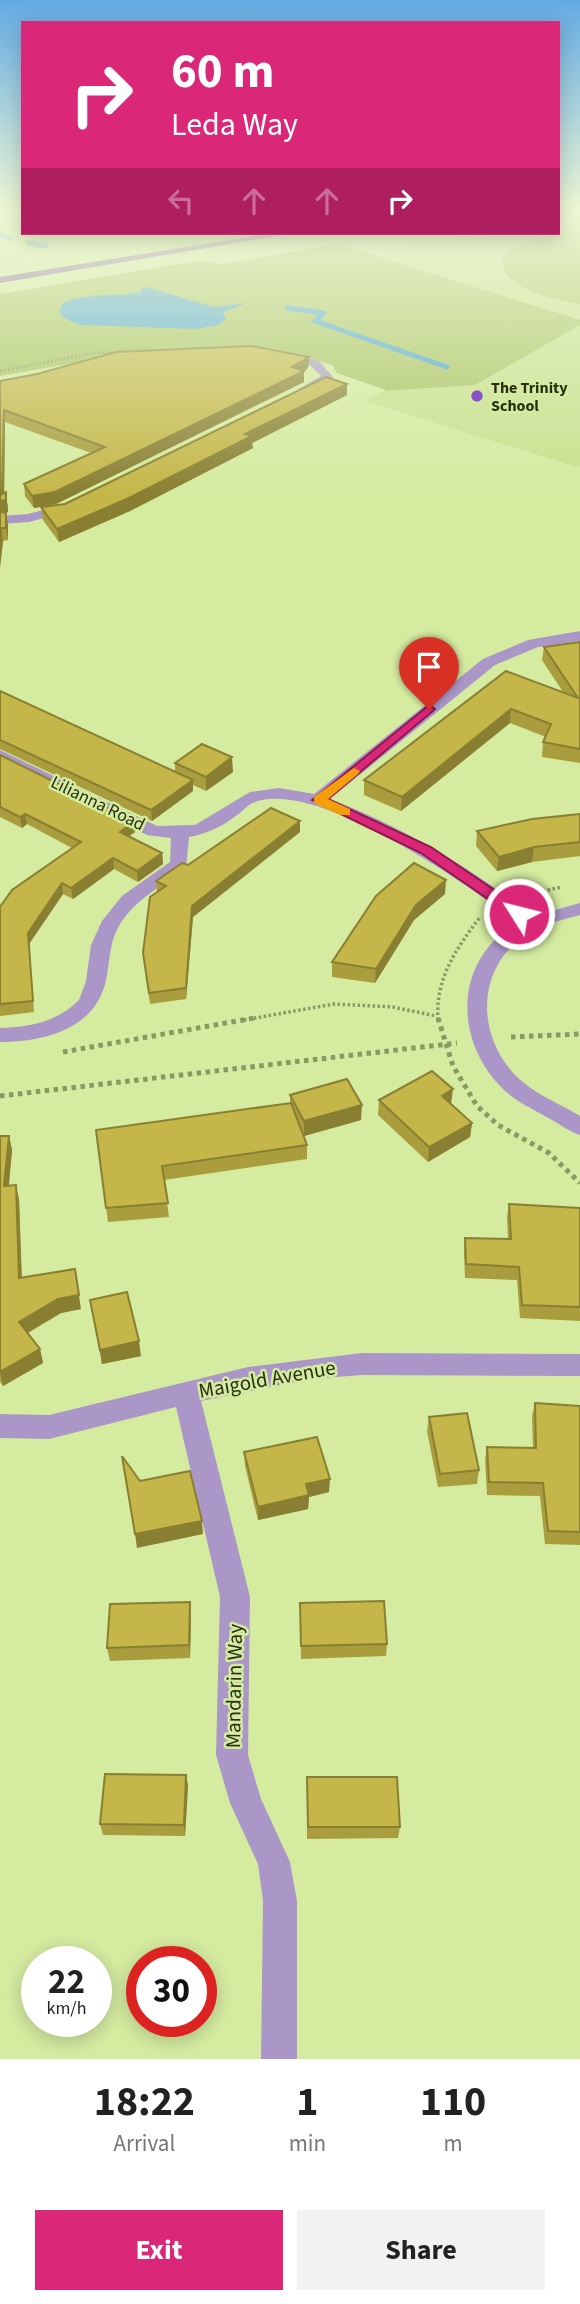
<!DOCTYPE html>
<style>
:root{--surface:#fff;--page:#f2f2f2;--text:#222;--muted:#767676;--accent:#db2777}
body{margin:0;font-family:"Source Sans 3",sans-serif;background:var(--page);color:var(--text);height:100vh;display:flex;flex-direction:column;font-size:26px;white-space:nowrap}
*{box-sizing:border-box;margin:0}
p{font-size:23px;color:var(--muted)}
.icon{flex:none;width:38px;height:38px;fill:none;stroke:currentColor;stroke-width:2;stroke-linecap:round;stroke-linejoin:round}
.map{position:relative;height:2059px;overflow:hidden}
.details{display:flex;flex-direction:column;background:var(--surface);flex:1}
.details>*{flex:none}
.banner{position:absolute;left:21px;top:21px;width:539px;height:214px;border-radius:0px;box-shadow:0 4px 18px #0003;background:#db2777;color:#fff;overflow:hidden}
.speed{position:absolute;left:21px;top:1946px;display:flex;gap:14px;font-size:35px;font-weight:700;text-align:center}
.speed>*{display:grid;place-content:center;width:91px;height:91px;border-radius:50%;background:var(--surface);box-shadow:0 4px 18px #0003;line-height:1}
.speed small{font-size:18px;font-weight:400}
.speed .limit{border:10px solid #d22;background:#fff;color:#111}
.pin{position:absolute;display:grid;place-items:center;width:60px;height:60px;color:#fff;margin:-72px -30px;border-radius:50% 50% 50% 0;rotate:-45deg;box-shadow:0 0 7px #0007}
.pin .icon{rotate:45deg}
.me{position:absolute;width:77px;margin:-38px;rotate:306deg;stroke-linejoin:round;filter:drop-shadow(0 0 5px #0008)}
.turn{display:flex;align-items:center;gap:24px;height:147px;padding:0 35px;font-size:32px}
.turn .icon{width:91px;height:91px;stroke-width:2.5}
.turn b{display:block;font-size:49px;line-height:60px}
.lanes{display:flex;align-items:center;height:66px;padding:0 35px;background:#0003;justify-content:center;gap:35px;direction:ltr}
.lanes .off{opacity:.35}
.eta{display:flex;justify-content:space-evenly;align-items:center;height:119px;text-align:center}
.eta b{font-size:42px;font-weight:700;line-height:49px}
.button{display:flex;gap:14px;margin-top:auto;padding:14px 35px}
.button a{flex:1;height:80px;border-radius:0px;background:var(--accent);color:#fff;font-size:28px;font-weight:700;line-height:80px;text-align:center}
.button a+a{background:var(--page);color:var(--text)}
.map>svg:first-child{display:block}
.built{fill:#c7e08d}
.green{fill:#a5c05d}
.water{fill:#3b9cdc}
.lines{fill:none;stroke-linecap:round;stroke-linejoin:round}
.stream{stroke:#3b9cdc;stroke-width:5}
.path-far2{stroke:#899962;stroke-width:2.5;stroke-dasharray:2 2;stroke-linecap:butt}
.path-far1{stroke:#899962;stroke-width:3.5;stroke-dasharray:2.5 2.5;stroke-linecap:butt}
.path{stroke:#899962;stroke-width:5;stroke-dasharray:4.5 4.5;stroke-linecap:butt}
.minor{fill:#aa97c8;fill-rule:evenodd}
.highway{fill:#6d3ca5;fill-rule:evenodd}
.wall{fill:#a99d3e}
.shaded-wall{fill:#897f32}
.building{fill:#c4b648;stroke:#897f32;stroke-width:2}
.route{fill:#db2777;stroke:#8e194d;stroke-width:2}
.slow{fill:#f59e0b}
.poi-dot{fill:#8952ca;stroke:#d4eba0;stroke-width:2.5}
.labels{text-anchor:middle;stroke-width:5;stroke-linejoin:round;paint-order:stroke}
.far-poi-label{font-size:16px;font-weight:bold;fill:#283012;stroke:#d4eba0;text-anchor:start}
.street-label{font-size:18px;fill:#283012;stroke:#d4eba0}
.near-street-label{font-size:21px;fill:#283012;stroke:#d4eba0}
</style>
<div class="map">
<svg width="580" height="2059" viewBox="0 0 580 2059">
<rect width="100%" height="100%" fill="#d4eba0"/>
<g class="built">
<polygon points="580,222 580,320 364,253 505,233 558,233 558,225"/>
<polygon points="580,325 580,468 365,401 384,391 475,385"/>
</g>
<g class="green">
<path d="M 580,232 L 580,304 C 560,301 495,287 503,258 C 521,237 554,236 580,232 Z"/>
<polygon points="337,244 580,320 580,325 475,385 384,391 386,390 337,373 332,365 306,357 231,347 147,350 0,376 0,294 201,260 223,264"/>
</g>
<path class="water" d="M 146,287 L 214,307 L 247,303 L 223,312 L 226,319 L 218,325 L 196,329 L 80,325 L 66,319 L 59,312 L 63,303 C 90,292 115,297 142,292 L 141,288 Z"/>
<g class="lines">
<g class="stream">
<polyline points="0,234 11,239"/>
<polyline points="29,243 46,246"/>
<polyline points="287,308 324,313 315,321 447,367"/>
</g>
<g class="path-far2">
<polyline points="246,347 265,348"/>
<polyline points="0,371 94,353 210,348"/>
</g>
<g class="path-far1">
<polyline points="533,893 562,887"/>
<polyline points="244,1020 334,1004 393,1007 436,1016"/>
<path d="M 438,1020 C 435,979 456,949 480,917"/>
</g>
<g class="path">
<polyline points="438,1018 453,1066 477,1106 498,1125 549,1153 580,1183"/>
<polyline points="511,1037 580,1034"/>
<polyline points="63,1052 254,1018"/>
<polyline points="0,1096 457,1043"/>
</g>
<g class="minor">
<polygon points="283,352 319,361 333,377 307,395 299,395 299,389 321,376 311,366 279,357 279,353"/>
<polygon points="69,503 76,507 74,510 29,522 0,524 0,516 28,514"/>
<path d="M 580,631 L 580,641 L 538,647 L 495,665 L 330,799 C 404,827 471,869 534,916 L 580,903 L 580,915 C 561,920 541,925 525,936 C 476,968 476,1035 516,1076 C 534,1094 559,1103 580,1116 L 580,1135 C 570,1132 561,1125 552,1120 C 535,1110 516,1102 502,1088 C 453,1039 454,958 518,923 C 467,884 318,779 255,802 C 248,804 243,811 237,815 C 223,826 207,834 189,837 L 186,868 C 162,886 132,901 118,928 C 109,944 110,962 106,980 C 96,1029 44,1042 0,1042 L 0,1028 C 30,1027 57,1022 79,1000 L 86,981 L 91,945 L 102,921 L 122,896 L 170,862 L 171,838 L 147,835 L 0,762 L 0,750 L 157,826 L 195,825 L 250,792 L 279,788 L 314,794 L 483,659 L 528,640 Z"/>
<polygon points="362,1353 580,1354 580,1376 362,1375 310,1379 201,1401 250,1597 248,1755 261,1799 290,1862 297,1901 297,2059 261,2059 263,1901 258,1864 230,1803 216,1755 220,1597 176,1407 49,1439 0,1438 0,1414 49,1415 248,1367"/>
</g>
<polygon class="highway" points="273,233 294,233 0,283 0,277"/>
</g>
<g class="wall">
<polygon points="309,357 308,368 304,371 304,382 56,504 34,508 25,496 24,484 91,453 5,422 4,493 8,505 8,512 5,513 6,513 8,525 8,540 3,541 0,567 0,381"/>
<polygon points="347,384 347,395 252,443 253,448 130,511 59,542 43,520 41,507 65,504"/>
<polygon points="580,642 580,763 542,757 543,742 546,737 510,723 401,811 364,795 364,780 506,671 563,692 542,660 544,647"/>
<polygon points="0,691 175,772 175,763 233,772 206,791 193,785 193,791 152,821 0,749"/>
<polygon points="0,755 135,832 129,836 162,853 163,864 138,882 114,869 73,899 63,894 29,944 34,1012 0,1016 0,907 72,848 27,824 22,828 0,817"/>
<polygon points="580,814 580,856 532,862 497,871 476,846 477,831"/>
<polygon points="300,832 193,917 186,999 150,1004 143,953 157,892 156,881 188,865"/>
<polygon points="445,894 414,920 375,983 332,977 332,962"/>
<polygon points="290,1095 361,1120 304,1136 307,1145 307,1159 164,1180 169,1217 108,1222 96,1130 290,1104"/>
<polygon points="379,1100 451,1104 472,1123 470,1137 428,1162 378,1115"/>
<polygon points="0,1136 9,1136 12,1150 9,1186 16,1185 19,1200 22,1278 81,1309 61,1313 28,1333 40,1349 43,1363 3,1386 0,1382"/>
<polygon points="509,1204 580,1208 580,1321 520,1318 517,1280 465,1278 464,1251 465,1238 508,1239 507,1217"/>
<polygon points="90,1300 141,1356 102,1364"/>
<polygon points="535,1403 580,1406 580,1545 545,1544 540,1496 487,1495 485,1460 487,1447 533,1448 532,1416"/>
<polygon points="429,1417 479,1470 477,1484 438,1487 427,1431"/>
<polygon points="244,1452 329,1492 309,1497 308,1509 258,1520 245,1466"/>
<polygon points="300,1603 387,1644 386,1656 301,1659"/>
<polygon points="191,1615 190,1658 110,1661 107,1648"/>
<polygon points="186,1775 188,1786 185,1836 103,1835 100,1824"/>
<polygon points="307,1777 400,1827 398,1838 307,1839"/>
</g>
<g class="shaded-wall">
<polygon points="309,357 308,368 302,372 304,371 304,382 56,504 34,508 32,496 292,367"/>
<polygon points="347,384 347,395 252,443 253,448 130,511 59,542 57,529"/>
<polygon points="4,410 5,422 4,500 6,492 8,512 0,514 0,501 2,494"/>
<polygon points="6,513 8,525 8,540 6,528"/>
<polygon points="1,528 3,541 0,567 0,538"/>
<polygon points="511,709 510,723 401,811 402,797"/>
<polygon points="232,757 233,772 206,791 206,777"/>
<polygon points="193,780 193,791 152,821 151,810"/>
<polygon points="25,814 27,824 22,828 20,817"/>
<polygon points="134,821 135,832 121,842 120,832"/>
<polygon points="300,821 300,832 193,917 186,999 186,988 192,906"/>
<polygon points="534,847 532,862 497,871 499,857"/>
<polygon points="162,853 163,864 138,882 137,871"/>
<polygon points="113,858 114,869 73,899 71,888"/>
<polygon points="446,880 445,894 414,920 375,983 376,969 416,905"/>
<polygon points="62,883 63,894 29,944 34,1012 28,933"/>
<polygon points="453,1089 451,1104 442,1096"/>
<polygon points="362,1105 361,1120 304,1136 304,1121"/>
<polygon points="472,1123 470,1137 428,1162 429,1147"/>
<polygon points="9,1136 12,1150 7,1201 4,1186"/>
<polygon points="16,1185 19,1200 22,1293 19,1278"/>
<polygon points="75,1269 81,1309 61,1313 22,1336 19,1322"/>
<polygon points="139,1341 141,1356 102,1364 100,1350"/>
<polygon points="40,1349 43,1363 3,1386 0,1372"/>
<polygon points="330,1479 329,1492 309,1497 308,1509 258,1520 258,1507 306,1484"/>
<polygon points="202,1521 203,1534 137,1548 135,1534"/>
<polygon points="190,1602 191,1615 190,1658 189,1645"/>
<polygon points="186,1775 188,1786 185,1836 184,1825"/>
</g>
<g class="building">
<polygon points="251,346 309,357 292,367 304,371 55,492 32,496 24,484 105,447 4,410 2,494 6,492 6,500 0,501 0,381 37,374 116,352"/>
<polygon points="326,377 347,384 245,434 252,436 129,498 57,529 41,507 65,504"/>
<polygon points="0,512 6,513 6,528 1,528 0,538"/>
<polygon points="580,642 580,749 543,742 551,724 511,709 402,797 364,780 506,671 578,698 544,647"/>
<polygon points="0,691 193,780 151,810 0,740"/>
<polygon points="202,744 232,757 206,777 175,763"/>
<polygon points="0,755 134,821 120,832 162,853 137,871 113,858 71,888 62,883 28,933 33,1001 0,1004 0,907 12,890 81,842 25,814 20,817 0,807"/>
<polygon points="271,808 300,821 192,906 186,988 149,993 143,953 150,897 166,886 156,881 182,863 188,865"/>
<polygon points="580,814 580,842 534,847 499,857 477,831 532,819"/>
<polygon points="414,863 446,880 416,905 376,969 332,962 376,896"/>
<polygon points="432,1071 453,1089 442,1096 472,1123 429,1147 379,1100"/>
<polygon points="347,1079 362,1105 304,1121 290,1095"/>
<polygon points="291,1103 307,1145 162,1166 168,1203 106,1208 96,1130"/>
<polygon points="0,1136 9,1136 4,1186 16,1185 19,1278 75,1269 79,1295 58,1299 19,1322 40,1349 0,1372"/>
<polygon points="509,1204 580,1208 580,1307 522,1305 519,1267 466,1264 465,1238 511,1239"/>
<polygon points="127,1292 139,1341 100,1350 90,1300"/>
<polygon points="535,1403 580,1406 580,1532 548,1531 543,1483 489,1482 487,1447 536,1448"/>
<polygon points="467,1413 479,1470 440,1474 429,1417"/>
<polygon points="317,1437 330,1479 306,1484 309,1495 258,1507 244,1452"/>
<polygon points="122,1456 140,1481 190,1471 202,1521 135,1534"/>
<polygon points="384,1601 387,1644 301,1646 300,1603"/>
<polygon points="190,1602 189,1645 107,1648 110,1604"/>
<polygon points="105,1774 186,1775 184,1825 100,1824"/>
<polygon points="307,1777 397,1777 400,1827 308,1827"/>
</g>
<linearGradient id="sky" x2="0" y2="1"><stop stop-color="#63aae3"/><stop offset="0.42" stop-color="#ecf6d4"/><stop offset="1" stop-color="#ecf6d4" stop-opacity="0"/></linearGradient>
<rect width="580" height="496" fill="url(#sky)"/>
<polygon class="route" points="429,705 435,709 433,711 328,799 431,847 524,910 524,917 514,917 421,853 312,800"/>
<polygon class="slow" points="354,768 360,771 358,774 328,799 350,809 350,815 340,815 314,803 314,797"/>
<circle class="poi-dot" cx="477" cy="396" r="7"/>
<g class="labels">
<g class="far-poi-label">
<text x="491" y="393">The Trinity<tspan x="491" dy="18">School</tspan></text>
</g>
<g class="street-label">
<text transform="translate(98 803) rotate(26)" y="6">Lilianna Road</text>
</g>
<g class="near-street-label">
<text transform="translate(267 1379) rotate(-10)" y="7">Maigold Avenue</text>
<text transform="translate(234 1686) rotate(-89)" y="7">Mandarin Way</text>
</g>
</g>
</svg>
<div class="speed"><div>22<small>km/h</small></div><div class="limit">30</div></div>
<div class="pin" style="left:429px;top:709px;background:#d93025"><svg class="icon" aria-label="arrive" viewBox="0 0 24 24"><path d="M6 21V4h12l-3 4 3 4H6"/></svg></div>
<svg class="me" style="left:519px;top:914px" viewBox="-20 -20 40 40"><circle r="17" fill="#db2777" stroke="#fff" stroke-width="3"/><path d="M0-11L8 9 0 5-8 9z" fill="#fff"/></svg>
<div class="banner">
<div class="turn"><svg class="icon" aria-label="right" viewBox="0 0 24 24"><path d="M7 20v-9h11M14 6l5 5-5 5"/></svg><div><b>60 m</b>Leda Way</div></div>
<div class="lanes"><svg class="icon off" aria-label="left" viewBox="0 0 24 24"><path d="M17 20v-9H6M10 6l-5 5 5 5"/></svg><svg class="icon off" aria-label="ahead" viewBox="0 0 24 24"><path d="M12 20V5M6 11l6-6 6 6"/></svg><svg class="icon off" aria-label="ahead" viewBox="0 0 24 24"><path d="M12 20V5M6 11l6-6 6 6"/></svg><svg class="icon" aria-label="right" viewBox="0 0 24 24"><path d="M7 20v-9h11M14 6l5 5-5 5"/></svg></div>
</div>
</div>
<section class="details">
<div class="eta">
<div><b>18:22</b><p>Arrival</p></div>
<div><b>1</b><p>min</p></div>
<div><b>110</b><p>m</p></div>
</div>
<div class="button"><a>Exit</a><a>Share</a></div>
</section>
